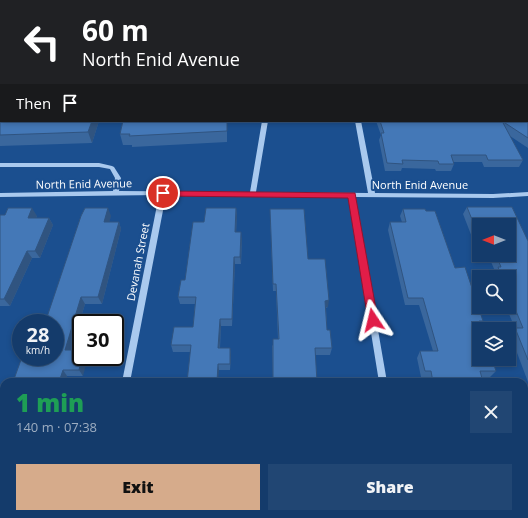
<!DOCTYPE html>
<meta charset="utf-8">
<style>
:root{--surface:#143b6b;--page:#214673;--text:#f1f3f6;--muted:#9dadc1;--line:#33557e;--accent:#d6ab8b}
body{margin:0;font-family:"Open Sans",sans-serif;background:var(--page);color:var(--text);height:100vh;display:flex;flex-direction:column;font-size:15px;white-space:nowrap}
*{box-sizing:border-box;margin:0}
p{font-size:13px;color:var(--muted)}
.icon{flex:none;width:22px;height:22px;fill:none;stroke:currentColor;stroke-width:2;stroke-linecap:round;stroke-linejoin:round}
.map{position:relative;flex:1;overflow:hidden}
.panel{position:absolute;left:0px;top:378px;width:528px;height:140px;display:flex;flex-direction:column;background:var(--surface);border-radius:12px 12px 0 0;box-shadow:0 2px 6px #0003,0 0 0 1px var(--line)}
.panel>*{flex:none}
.top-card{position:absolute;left:0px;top:0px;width:528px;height:122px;box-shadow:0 2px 6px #0003,0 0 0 1px var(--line);background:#202124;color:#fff;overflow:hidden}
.needle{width:26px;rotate:270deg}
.tools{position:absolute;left:472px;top:218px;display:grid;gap:8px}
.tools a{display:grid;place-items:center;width:44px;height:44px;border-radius:0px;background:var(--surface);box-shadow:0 2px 6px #0003,0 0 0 1px var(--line);font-size:20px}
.speed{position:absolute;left:12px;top:314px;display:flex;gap:8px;font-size:20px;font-weight:700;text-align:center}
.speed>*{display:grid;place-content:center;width:52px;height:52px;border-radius:50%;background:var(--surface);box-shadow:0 2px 6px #0003,0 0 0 1px var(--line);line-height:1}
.speed small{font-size:10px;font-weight:400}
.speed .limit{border:2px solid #111;border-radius:6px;background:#fff;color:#111}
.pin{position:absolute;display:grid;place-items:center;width:34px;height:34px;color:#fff;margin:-17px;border:2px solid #fff;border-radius:50%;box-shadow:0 1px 4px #0007}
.me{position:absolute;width:44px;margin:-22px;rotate:350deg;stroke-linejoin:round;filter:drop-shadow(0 0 3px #0008)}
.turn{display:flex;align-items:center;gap:14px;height:84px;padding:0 16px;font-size:18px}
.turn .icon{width:52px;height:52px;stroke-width:2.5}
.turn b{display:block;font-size:28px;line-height:34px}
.then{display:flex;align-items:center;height:38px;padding:0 16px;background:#0003;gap:8px;font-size:15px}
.round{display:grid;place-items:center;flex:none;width:42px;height:42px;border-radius:0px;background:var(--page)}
.overview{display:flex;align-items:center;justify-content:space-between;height:68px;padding:0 16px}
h1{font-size:24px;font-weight:800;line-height:30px;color:#1e9e55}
.cta{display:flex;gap:8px;margin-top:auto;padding:8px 16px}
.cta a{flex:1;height:46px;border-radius:0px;background:var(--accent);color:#111;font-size:16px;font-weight:800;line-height:46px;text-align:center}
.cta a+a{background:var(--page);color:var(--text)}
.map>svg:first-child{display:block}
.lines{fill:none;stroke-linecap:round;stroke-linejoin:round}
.stream{fill:#9cc4f0;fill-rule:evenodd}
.minor{fill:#a9c9ee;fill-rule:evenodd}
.wall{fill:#3a679d}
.shaded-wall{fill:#305480}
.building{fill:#4478b7;stroke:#305480}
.route{fill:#e11d48;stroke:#92132f}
.labels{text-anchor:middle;stroke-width:4;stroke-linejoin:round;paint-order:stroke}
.street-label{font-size:11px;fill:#fff;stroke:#1b4f8f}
</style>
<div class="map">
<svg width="528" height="518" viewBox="0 0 528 518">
<rect width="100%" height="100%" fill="#1b4f8f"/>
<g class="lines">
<g class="stream">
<polygon points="467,0 470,0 472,1 468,1"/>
<rect x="527" y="28" width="1" height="3"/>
</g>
<g class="minor">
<rect x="340" y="0" width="4" height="1"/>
<rect x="527" y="101" width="1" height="4"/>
<polygon points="262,121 268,121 256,192 368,193 355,121 361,121 375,193 493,194 528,192 528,196 493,198 355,197 387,382 379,382 349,197 166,195 130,382 122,382 159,195 0,197 0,193 113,191 115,178 110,169 99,167 0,167 0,163 99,163 112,166 114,167 121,178 119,191 250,192"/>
<polygon points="95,514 105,514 104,518 94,518"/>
<rect x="401" y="514" width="10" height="4"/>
</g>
</g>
<g class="wall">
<polygon points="0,0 1,1 1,28 0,28"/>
<polygon points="389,0 445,0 445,1 390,1"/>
<polygon points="517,0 528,0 528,7 527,7 527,1 517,1"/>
<polygon points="0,79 99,121 92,143 0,146"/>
<polygon points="123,121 227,121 227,142 132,147 132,145 123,145 120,134"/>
<polygon points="376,121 527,121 528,122 528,148 510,136 523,160 519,167 484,167 482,162 454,162 454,164 451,171 436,171 435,169 402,168 401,171 385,171 379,140 381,135"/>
<polygon points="467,207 528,241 528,382 510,334 515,328 506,307 509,307 509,277 494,277 493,274 495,271 488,255 509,255 479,225 479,245 475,245 463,214"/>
<polygon points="236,208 237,216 236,232 242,239 241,264 235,264 232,326 221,326 220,348 230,348 231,355 230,370 219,370 190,352 173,352 171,345 193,327 195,304 180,304 178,297 185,280 204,222"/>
<polygon points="270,209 308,259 328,307 326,308 327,330 332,348 330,355 315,355 317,382 273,382 272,346 278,339 276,291 273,291"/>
<polygon points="403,209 426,211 483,321 480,325 496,371 490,377 482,377 483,382 428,382 427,377 421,377 417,358 420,351 433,351 419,305 405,305 388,230 390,222 402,222 400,216"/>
<polygon points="0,216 37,216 36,218 49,218 53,225 40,258 32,258 10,306 0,306"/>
<polygon points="111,216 109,222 119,222 121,229 102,304 85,304 71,350 83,376 67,376 66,382 55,357"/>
<polygon points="528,401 528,409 526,403"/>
<rect x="524" y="428" width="4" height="20"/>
<rect x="524" y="477" width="4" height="23"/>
<polygon points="149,514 233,514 233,517 209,517 209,518 152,517"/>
<polygon points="477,514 521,514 522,518 478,518"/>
</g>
<g class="shaded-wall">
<polygon points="21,0 33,0 32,1 20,1"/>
<polygon points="84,0 93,0 92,1 83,1"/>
<rect x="432" y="0" width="13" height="1"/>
<polygon points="528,57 528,64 527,64 527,58"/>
<polygon points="92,121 99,121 92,143 88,132"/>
<polygon points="32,208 37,216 32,225 28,218"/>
<polygon points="108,208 111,216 107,230 104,222"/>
<polygon points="236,208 237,216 236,239 235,232"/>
<polygon points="49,218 53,225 40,258 35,251"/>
<polygon points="119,222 121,229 102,304 98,297"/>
<polygon points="241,232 242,239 241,264 240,257"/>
<polygon points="27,251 32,258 10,306 4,299"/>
<polygon points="234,257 235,264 232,326 232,319"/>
<polygon points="81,297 85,304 69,357 65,350"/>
<polygon points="329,300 328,307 324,308 325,301"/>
<polygon points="220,319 221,326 219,355 218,348"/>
<polygon points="230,348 231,355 230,370"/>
<polygon points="82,357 88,357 83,376 79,370"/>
<polygon points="218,364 219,370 218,382 217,382"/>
<polygon points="63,370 67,376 66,382 59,382"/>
<polygon points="15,514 23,514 22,518 14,518"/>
</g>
<g class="building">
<polygon points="0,0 21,0 20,1 1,1 1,18 0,18"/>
<polygon points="62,0 84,0 83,1 61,1"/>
<rect x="180" y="0" width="150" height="1"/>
<polygon points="356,0 386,0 386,1 357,1"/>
<polygon points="402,0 437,0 439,1 404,1"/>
<polygon points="1,78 1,121 92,121 88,132 0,135 0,79"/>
<polygon points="123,121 227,121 227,131 129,136 130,134 120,134"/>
<polygon points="380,121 502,121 523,160 488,160 486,155 451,155 454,164 439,164 438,161 402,160 403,164 387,163 381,133 384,133"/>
<polygon points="502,121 527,121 528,122 528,138"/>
<polygon points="467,207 512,207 528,241 528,360 515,328 523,328 509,294 509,277 502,277 498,267 501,267 496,255 509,255 509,225 479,225 479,237"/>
<polygon points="8,208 32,208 28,218 49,218 35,251 27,251 4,299 0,299 0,215 5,215"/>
<polygon points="85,208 108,208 104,222 119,222 98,297 81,297 65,350 81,350 81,357 82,357 79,370 63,370 59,382 13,382 22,357 55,357 55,323 45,323 81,216"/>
<polygon points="206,208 236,208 235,232 241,232 240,257 234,257 232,319 220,319 218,348 230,348 230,364 218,364 217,382 187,382 191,345 171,345 174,327 193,327 196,297 178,297 181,280 185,280 193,222 204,222"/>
<polygon points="270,209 304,209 308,259 325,259 329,300 325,301 327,330 330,330 332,348 315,348 317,382 273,382 273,339 279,339 276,284 273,284"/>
<polygon points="403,209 425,209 426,211 435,211 455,268 465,267 483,321 479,321 482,329 479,329 479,359 492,359 496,371 480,371 483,382 433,382 431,371 425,371 420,351 438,351 423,298 408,298 390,222 406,222"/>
<polygon points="4,405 4,514 15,514 14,518 0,518 0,416"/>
<rect x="524" y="428" width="4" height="15"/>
<rect x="524" y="477" width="4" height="19"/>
<polygon points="149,514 232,514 208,514 207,518 171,518 172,514"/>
<rect x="275" y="514" width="52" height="4"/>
<polygon points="484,514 521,514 522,518 486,518"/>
</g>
<polygon class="route" points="161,191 355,193 378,320 376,323 373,324 368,320 348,198 163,196 161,195"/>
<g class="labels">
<g class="street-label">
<text transform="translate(84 184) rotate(-1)" y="4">North Enid Avenue</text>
<text x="420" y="189">North Enid Avenue</text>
<text transform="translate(138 262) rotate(-79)" y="4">Devanah Street</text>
</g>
</g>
</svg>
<div class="tools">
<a><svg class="needle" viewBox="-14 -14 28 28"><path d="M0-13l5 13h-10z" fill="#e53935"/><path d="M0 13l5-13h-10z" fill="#9dadc1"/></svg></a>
<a><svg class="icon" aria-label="search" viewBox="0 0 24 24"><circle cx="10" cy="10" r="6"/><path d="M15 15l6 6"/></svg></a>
<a><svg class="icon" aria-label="layers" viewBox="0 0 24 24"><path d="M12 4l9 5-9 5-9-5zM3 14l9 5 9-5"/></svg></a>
</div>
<div class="speed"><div>28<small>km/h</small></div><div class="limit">30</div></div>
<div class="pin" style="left:163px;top:193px;background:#d93025"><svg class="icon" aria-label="arrive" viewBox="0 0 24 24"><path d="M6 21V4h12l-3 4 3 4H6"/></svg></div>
<svg class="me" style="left:373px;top:320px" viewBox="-20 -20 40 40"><path d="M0-17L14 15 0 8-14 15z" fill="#e11d48" stroke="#fff" stroke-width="4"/></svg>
<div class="top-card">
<div class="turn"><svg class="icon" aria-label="left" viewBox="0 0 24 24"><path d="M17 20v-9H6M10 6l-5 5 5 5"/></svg><div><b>60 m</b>North Enid Avenue</div></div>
<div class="then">Then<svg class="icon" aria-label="arrive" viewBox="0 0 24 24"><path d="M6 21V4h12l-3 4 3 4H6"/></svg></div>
</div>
<section class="panel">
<div class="overview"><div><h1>1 min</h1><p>140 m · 07:38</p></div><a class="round"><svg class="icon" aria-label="close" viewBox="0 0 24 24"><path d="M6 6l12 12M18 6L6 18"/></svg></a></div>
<div class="cta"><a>Exit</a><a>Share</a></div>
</section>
</div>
